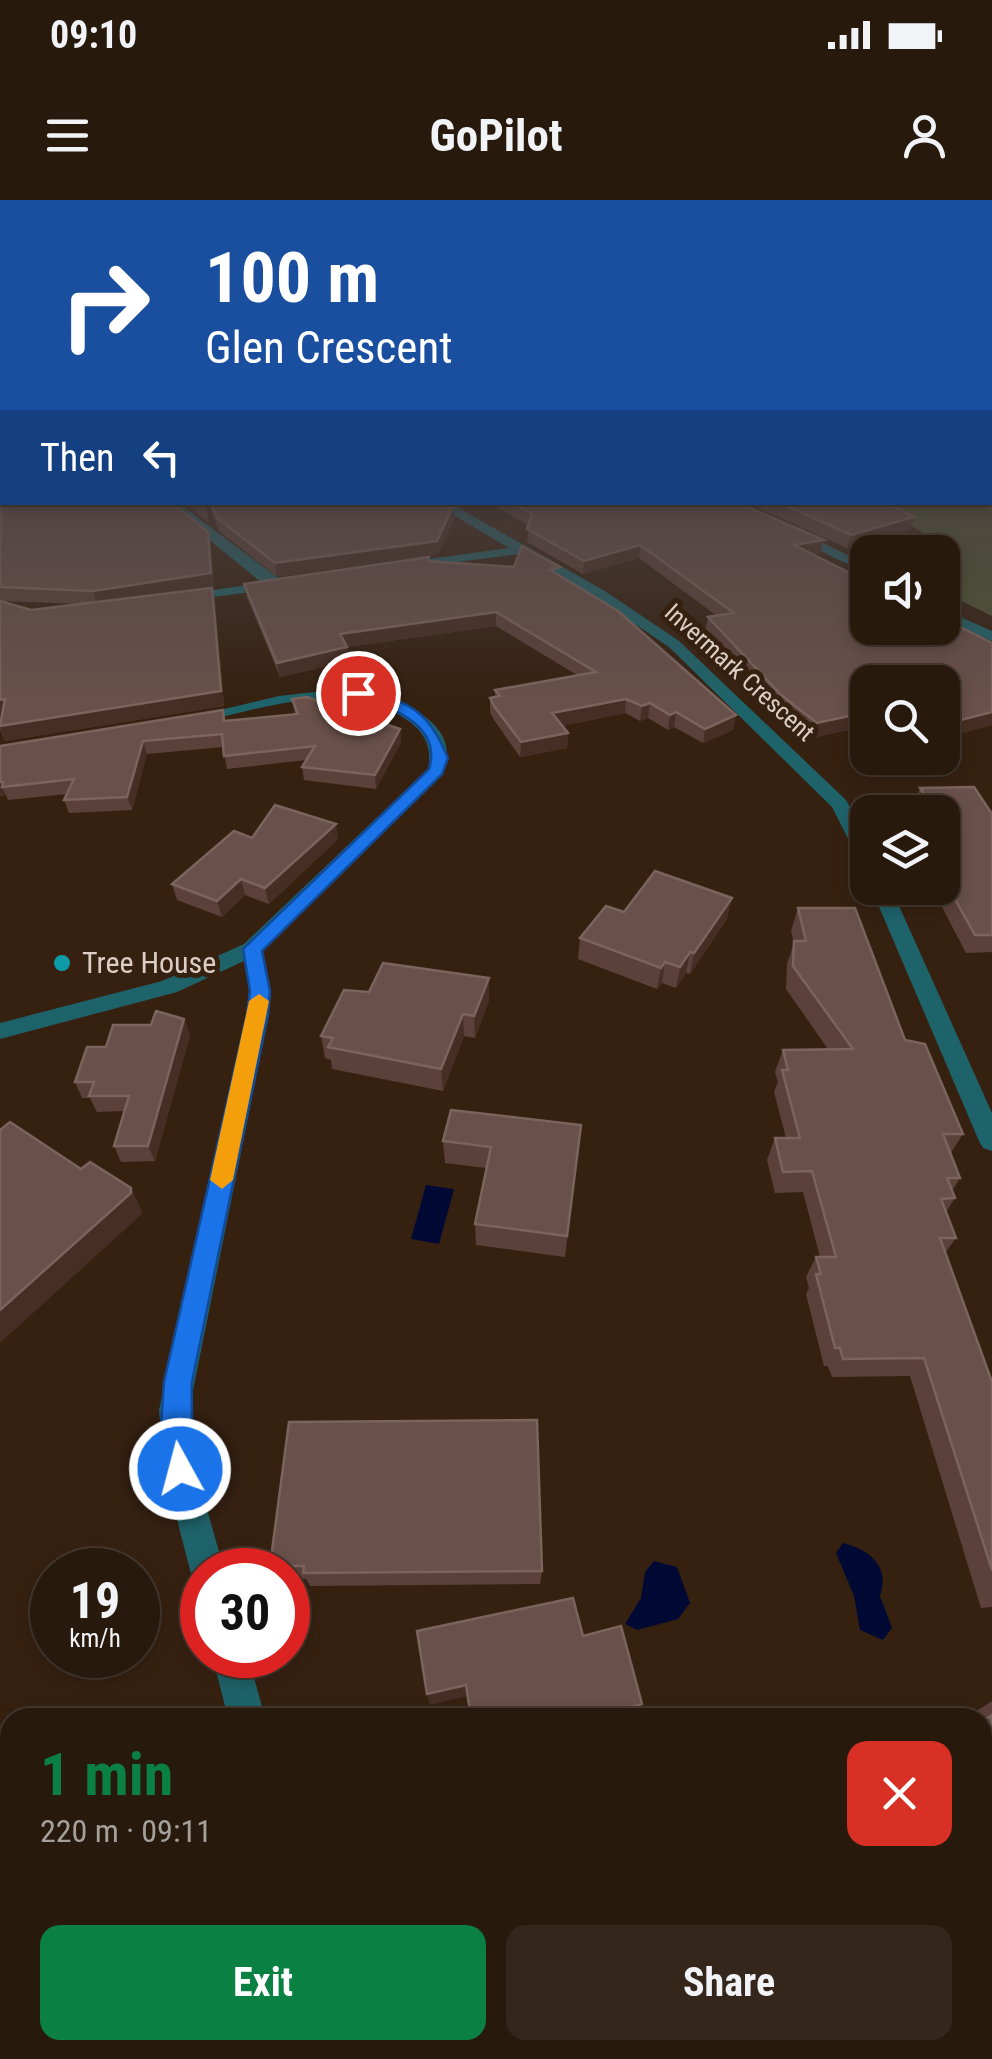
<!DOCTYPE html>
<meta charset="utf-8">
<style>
:root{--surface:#28190d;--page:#34261b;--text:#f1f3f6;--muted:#a5a09d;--line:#44382e;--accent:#0b8043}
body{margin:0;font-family:"Roboto Condensed",sans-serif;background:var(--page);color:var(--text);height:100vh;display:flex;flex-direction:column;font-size:38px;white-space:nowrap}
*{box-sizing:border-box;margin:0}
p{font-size:32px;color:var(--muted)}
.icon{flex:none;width:55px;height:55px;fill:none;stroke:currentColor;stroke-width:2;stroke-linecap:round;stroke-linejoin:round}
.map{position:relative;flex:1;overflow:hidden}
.side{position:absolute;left:0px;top:1508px;width:992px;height:352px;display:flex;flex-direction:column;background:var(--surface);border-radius:30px 30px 0 0;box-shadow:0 5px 15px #0003,0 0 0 2px var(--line)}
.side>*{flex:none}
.top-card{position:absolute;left:0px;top:0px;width:992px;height:305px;box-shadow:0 5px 15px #0003,0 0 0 2px var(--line);background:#1a4fa0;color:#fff;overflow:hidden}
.controls{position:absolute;left:850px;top:335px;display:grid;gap:20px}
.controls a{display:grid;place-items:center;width:110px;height:110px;border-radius:20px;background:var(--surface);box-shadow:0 5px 15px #0003,0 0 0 2px var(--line);font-size:50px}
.speed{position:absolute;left:30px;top:1348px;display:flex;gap:20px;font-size:50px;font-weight:700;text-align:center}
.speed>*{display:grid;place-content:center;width:130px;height:130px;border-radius:50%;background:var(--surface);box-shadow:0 5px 15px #0003,0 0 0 2px var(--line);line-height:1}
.speed small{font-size:25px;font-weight:400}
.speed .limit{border:15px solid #d22;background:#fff;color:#111}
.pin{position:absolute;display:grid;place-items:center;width:85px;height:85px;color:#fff;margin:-42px;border:5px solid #fff;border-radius:50%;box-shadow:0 2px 10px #0007}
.me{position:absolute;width:110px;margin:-55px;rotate:353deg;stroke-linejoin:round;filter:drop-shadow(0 0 8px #0008)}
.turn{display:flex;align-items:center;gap:35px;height:210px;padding:0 40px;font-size:45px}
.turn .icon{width:130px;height:130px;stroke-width:2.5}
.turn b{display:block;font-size:70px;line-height:85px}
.then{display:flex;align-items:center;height:95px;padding:0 40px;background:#0003;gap:20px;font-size:38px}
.round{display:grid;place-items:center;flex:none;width:105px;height:105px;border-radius:20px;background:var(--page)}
.overview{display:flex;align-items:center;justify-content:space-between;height:170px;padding:0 40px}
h1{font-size:60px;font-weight:700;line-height:75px;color:var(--accent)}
.action{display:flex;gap:20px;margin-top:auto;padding:20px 40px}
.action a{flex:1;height:115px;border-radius:20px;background:var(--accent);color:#fff;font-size:40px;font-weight:700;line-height:115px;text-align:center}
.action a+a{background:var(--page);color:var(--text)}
.status{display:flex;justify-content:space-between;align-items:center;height:70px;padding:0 50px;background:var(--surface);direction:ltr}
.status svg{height:28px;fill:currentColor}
header{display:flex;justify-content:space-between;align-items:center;height:130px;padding:0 40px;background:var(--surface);font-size:45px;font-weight:700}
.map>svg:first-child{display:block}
.green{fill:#4d5432}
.water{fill:#000934}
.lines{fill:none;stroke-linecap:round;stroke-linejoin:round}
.minor{fill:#1f636a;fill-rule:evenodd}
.wall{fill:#5c413b;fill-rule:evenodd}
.shaded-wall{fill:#472e24}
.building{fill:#69504a;stroke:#7b645d;stroke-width:2.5}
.route{fill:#1a73e8;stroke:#114b97;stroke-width:2.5}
.slow{fill:#f59e0b}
.culture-dot{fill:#0f9aa8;stroke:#362111;stroke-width:4}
.labels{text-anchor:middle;stroke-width:10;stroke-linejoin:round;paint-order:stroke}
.far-street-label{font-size:25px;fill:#dccec4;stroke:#362111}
.poi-label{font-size:30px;fill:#dccec4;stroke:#362111;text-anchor:start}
</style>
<div class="status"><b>09:10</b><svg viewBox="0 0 49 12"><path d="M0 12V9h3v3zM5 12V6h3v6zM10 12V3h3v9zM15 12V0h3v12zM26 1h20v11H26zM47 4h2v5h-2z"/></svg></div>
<header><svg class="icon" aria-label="menu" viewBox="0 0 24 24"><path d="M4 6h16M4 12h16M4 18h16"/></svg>GoPilot<svg class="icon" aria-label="person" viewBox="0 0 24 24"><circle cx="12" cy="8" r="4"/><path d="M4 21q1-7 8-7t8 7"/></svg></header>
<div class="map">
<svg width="992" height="1859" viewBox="0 0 992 1859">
<rect width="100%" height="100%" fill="#362111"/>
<polygon class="green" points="990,240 992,240 992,416 943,392 942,352 867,355 853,348 924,333 870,303 990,302"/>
<g class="water">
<polygon points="426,985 454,989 439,1044 411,1039"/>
<path d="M 843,1343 C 871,1350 890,1367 880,1396 L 892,1428 L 883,1440 L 860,1430 L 854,1396 L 836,1353 Z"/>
<polygon points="654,1361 677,1367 690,1403 678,1419 637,1430 625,1424 641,1398 645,1372"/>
</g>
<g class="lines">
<g class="minor">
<polygon points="163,302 177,302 283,382 283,388 174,402 174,396 179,395 262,383"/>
<polygon points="432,302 448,302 605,391 679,441 846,600 868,639 868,664 858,658 832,607 669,447 595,397 520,354 402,369 400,366 407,362 509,348"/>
<polygon points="792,328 868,365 868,374 788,335"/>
<polygon points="942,409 992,431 992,441 942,419"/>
<path d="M 341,489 C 381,493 469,516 442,575 L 263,751 L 271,791 L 269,813 L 189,1210 L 196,1269 L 224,1370 L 202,1370 L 202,1385 L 195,1382 L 190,1370 L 164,1269 L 159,1210 L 247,813 L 249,791 L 244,761 L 177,792 L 0,839 L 0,823 L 162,781 L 244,744 L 428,569 C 432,549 426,534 410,522 C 347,476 259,510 190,524 L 182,519 L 279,496 Z"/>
<polygon points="871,688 891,688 992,913 992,951 983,948 979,941"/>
<polygon points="212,1455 248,1455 265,1518 228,1518"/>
<polygon points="367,1850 415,1850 419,1859 371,1859"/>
</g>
</g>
<g class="wall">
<path d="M 0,240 L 210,346 L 214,387 L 199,389 L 215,402 L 224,506 L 5,541 L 0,529 L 1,515 L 0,516 ZM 0,401 L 79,404 L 31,410 Z"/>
<polygon points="184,302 207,302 208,322"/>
<polygon points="208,302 447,302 454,319 438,354 277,377 219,331"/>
<polygon points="487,302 736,302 824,340 820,353 813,355 942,482 813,538 777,510 705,431 708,417 717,416 639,358 583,374 527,342 529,325"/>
<polygon points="738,302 893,302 892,305 914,317 910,330 847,348 752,305"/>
<polygon points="429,357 430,361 560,375 736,515 733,530 703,543 674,527 668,530 648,518 640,521 625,513 562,526 568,533 567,548 520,557 494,520 490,512 490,498 495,497 495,490 577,475 496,426 347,447 349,461 280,477 247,397 244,384"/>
<polygon points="292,499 400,529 401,542 376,589 304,580 302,567 306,560 227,569 223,547 147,554 132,610 69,613 64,600 67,594 8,600 6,595 0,596 0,546 223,510 225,521 295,514"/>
<polygon points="920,588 992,614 992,752 966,753 932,688 942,688 942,612 917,612 914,606"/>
<polygon points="252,638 338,639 269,704 245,695 222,717 177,700 172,684"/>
<polygon points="798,708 905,840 963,934 950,954 960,978 952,991 955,998 946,1012 956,1038 945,1053 992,1182 992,1407 981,1408 910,1176 832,1177 828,1166 824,1166 806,1094 809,1088 806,1077 816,1057 820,1057 803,992 775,993 767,960 775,938 786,938 774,892 778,882 775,872 783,850 828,849 786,789 787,764 794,743 791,731"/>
<polygon points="624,712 727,719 690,774 686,773 676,788 662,783 657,789 578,759 580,738"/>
<polygon points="489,778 489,800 475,838 464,836 443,891 332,869 331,860 325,858 321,836 369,792"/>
<polygon points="184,819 190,835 155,961 121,962 114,946 125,911 97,912 90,898 82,898 75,882 106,847 151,825"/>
<polygon points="581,925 565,1057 476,1045 475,1024 486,968 445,963 443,941"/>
<polygon points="537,1220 542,1371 540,1384 310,1386 306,1379 288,1379 288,1370 272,1370 270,1366"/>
<polygon points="992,1501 992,1568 989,1569 982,1559 982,1518 979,1518 975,1512"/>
</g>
<g class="shaded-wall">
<polygon points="453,306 454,319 438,354 277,377 275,363"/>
<polygon points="914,317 910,330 847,348 851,335"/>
<polygon points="208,332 214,387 97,405 93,391"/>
<polygon points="824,340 820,353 791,359 794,345"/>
<polygon points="640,345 639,358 583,374 584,361"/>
<polygon points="212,388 215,402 224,506 5,541 0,526"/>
<polygon points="496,412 496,426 347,447 349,461 280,477 277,463 340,434"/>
<polygon points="5,499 11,514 0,516 0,500"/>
<polygon points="626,499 625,513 552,528 552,513"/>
<polygon points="650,503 648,518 640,521 642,506"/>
<polygon points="676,512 674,527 668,530 670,515"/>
<polygon points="868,512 868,526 813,538 817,523"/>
<polygon points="992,512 992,525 942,539 942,525"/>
<polygon points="736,515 733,530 703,543 705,529"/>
<polygon points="400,529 401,542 376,589 375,575"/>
<polygon points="568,533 567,548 520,557 521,542"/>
<polygon points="143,541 147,554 132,610 127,597"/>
<polygon points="0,582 3,582 2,587 6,595 0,596"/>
<polygon points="336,624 338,639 269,704 265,688"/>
<polygon points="241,679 245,695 222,717 217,701"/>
<polygon points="732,698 727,719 690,774 694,753"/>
<polygon points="690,752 686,773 676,788 680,767"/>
<polygon points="665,762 662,783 657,789 661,768"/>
<polygon points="489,778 489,800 475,838 474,816"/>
<polygon points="463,814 464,836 443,891 441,869"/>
<polygon points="184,819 190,835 155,961 148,946"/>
<polygon points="131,988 141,1009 142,1014 0,1143 0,1110"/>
<polygon points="466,1485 468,1496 430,1505 427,1494"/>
<polygon points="642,1504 635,1514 622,1518 612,1518 615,1511"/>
</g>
<g class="building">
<polygon points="1,240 2,240 2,302 171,302 208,332 211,373 93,391 0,387"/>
<polygon points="210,302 447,302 453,306 437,341 275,363 217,318"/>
<polygon points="511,302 736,302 824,340 794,345 868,382 868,428 942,428 942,418 992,443 992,512 942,525 942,482 868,482 868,512 817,523 781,495 708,417 734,413 640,345 584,361 527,329 532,314"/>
<polygon points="778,302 887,302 914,317 851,335"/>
<polygon points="522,346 560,367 550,370 618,411 736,515 705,529 676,512 670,515 650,503 642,506 626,499 552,513 568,533 521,542 494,506 490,498 500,496 495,490 596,472 496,412 340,434 347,447 277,463 244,384 429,357 428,361 514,367"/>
<polygon points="212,388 221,491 0,526 5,499 0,500 0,401 31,410"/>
<polygon points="307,497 400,529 375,575 302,567 315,546 224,556 222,534 143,541 127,597 64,600 74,579 2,587 3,582 0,582 0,546 223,510 224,521 298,514 292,499"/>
<polygon points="974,587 992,614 992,735 975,735 942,676 942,612 935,612 920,588"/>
<polygon points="275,605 336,624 265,688 241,679 217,701 172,684 234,631 252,638"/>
<polygon points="655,671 732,698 694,753 690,752 680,767 665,762 661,768 580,738 606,706 624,712"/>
<polygon points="798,708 855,708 905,840 925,844 963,934 943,934 960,978 947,978 955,998 941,999 956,1038 940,1038 992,1182 992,1370 924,1158 843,1159 840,1148 835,1148 816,1074 821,1074 816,1057 836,1057 812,971 783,972 775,938 800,938 782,870 788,870 783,850 853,849 793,766 794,741 806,741"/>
<polygon points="383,763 489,778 474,816 463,814 441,869 328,847 333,838 321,836 344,790 369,792"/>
<polygon points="156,811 184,819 148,946 114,946 129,896 89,896 94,882 75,882 87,847 106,847 113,825 151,825"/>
<polygon points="451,910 581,925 567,1036 475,1024 491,947 443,941"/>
<polygon points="10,922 81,969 90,962 131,988 131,993 0,1110 0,930"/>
<polygon points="537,1220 542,1371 303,1373 304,1366 270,1366 289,1222"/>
<polygon points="573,1398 583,1436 621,1426 642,1504 615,1511 618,1518 471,1518 466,1485 427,1494 417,1431"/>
<polygon points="992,1515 992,1536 982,1522"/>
<polygon points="49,1850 204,1850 204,1851 190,1859 50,1859"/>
<polygon points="634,1850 962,1850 967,1859 640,1859"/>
</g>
<linearGradient id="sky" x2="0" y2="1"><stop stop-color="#1e1209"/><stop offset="0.48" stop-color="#4c4343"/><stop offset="1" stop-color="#4c4343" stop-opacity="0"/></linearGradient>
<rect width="992" height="500" fill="url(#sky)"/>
<path class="route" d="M 358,489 C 409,502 427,508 448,558 L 442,574 L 262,751 L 270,791 L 268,814 L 192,1182 C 191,1200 194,1269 190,1279 L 180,1283 L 169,1279 L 160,1240 L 164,1182 L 247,814 L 250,791 L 243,749 L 429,569 C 443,523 386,505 353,496 Z"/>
<polygon class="slow" points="259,794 269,801 233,980 222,989 210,980 249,801"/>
<circle class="culture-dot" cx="62" cy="763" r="10"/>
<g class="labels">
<g class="far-street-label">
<text transform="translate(740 472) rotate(42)" y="9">Invermark Crescent</text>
</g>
<g class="poi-label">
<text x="82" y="773">Tree House</text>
</g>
</g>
</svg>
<div class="controls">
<a><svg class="icon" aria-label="sound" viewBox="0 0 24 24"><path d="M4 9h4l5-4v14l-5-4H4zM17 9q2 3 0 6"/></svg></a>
<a><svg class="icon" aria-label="search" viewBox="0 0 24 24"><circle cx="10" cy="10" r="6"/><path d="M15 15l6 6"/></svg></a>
<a><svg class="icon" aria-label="layers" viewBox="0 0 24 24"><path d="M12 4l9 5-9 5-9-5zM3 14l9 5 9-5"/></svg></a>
</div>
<div class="speed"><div>19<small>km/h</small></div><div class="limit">30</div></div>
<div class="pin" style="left:358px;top:493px;background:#d93025"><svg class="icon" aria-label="arrive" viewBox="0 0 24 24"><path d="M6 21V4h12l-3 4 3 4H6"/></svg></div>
<svg class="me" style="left:180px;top:1269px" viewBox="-20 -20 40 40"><circle r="17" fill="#1a73e8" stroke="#fff" stroke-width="3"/><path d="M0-11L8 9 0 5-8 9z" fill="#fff"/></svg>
<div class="top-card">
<div class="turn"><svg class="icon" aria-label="right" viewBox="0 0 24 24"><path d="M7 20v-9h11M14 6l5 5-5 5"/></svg><div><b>100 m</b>Glen Crescent</div></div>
<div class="then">Then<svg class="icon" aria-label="left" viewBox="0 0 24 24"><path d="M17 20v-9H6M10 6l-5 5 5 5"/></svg></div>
</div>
<section class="side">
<div class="overview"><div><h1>1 min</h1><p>220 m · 09:11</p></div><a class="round" style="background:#d93025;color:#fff"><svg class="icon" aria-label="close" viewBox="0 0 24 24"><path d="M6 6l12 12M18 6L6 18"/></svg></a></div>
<div class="action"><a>Exit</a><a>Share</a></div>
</section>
</div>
